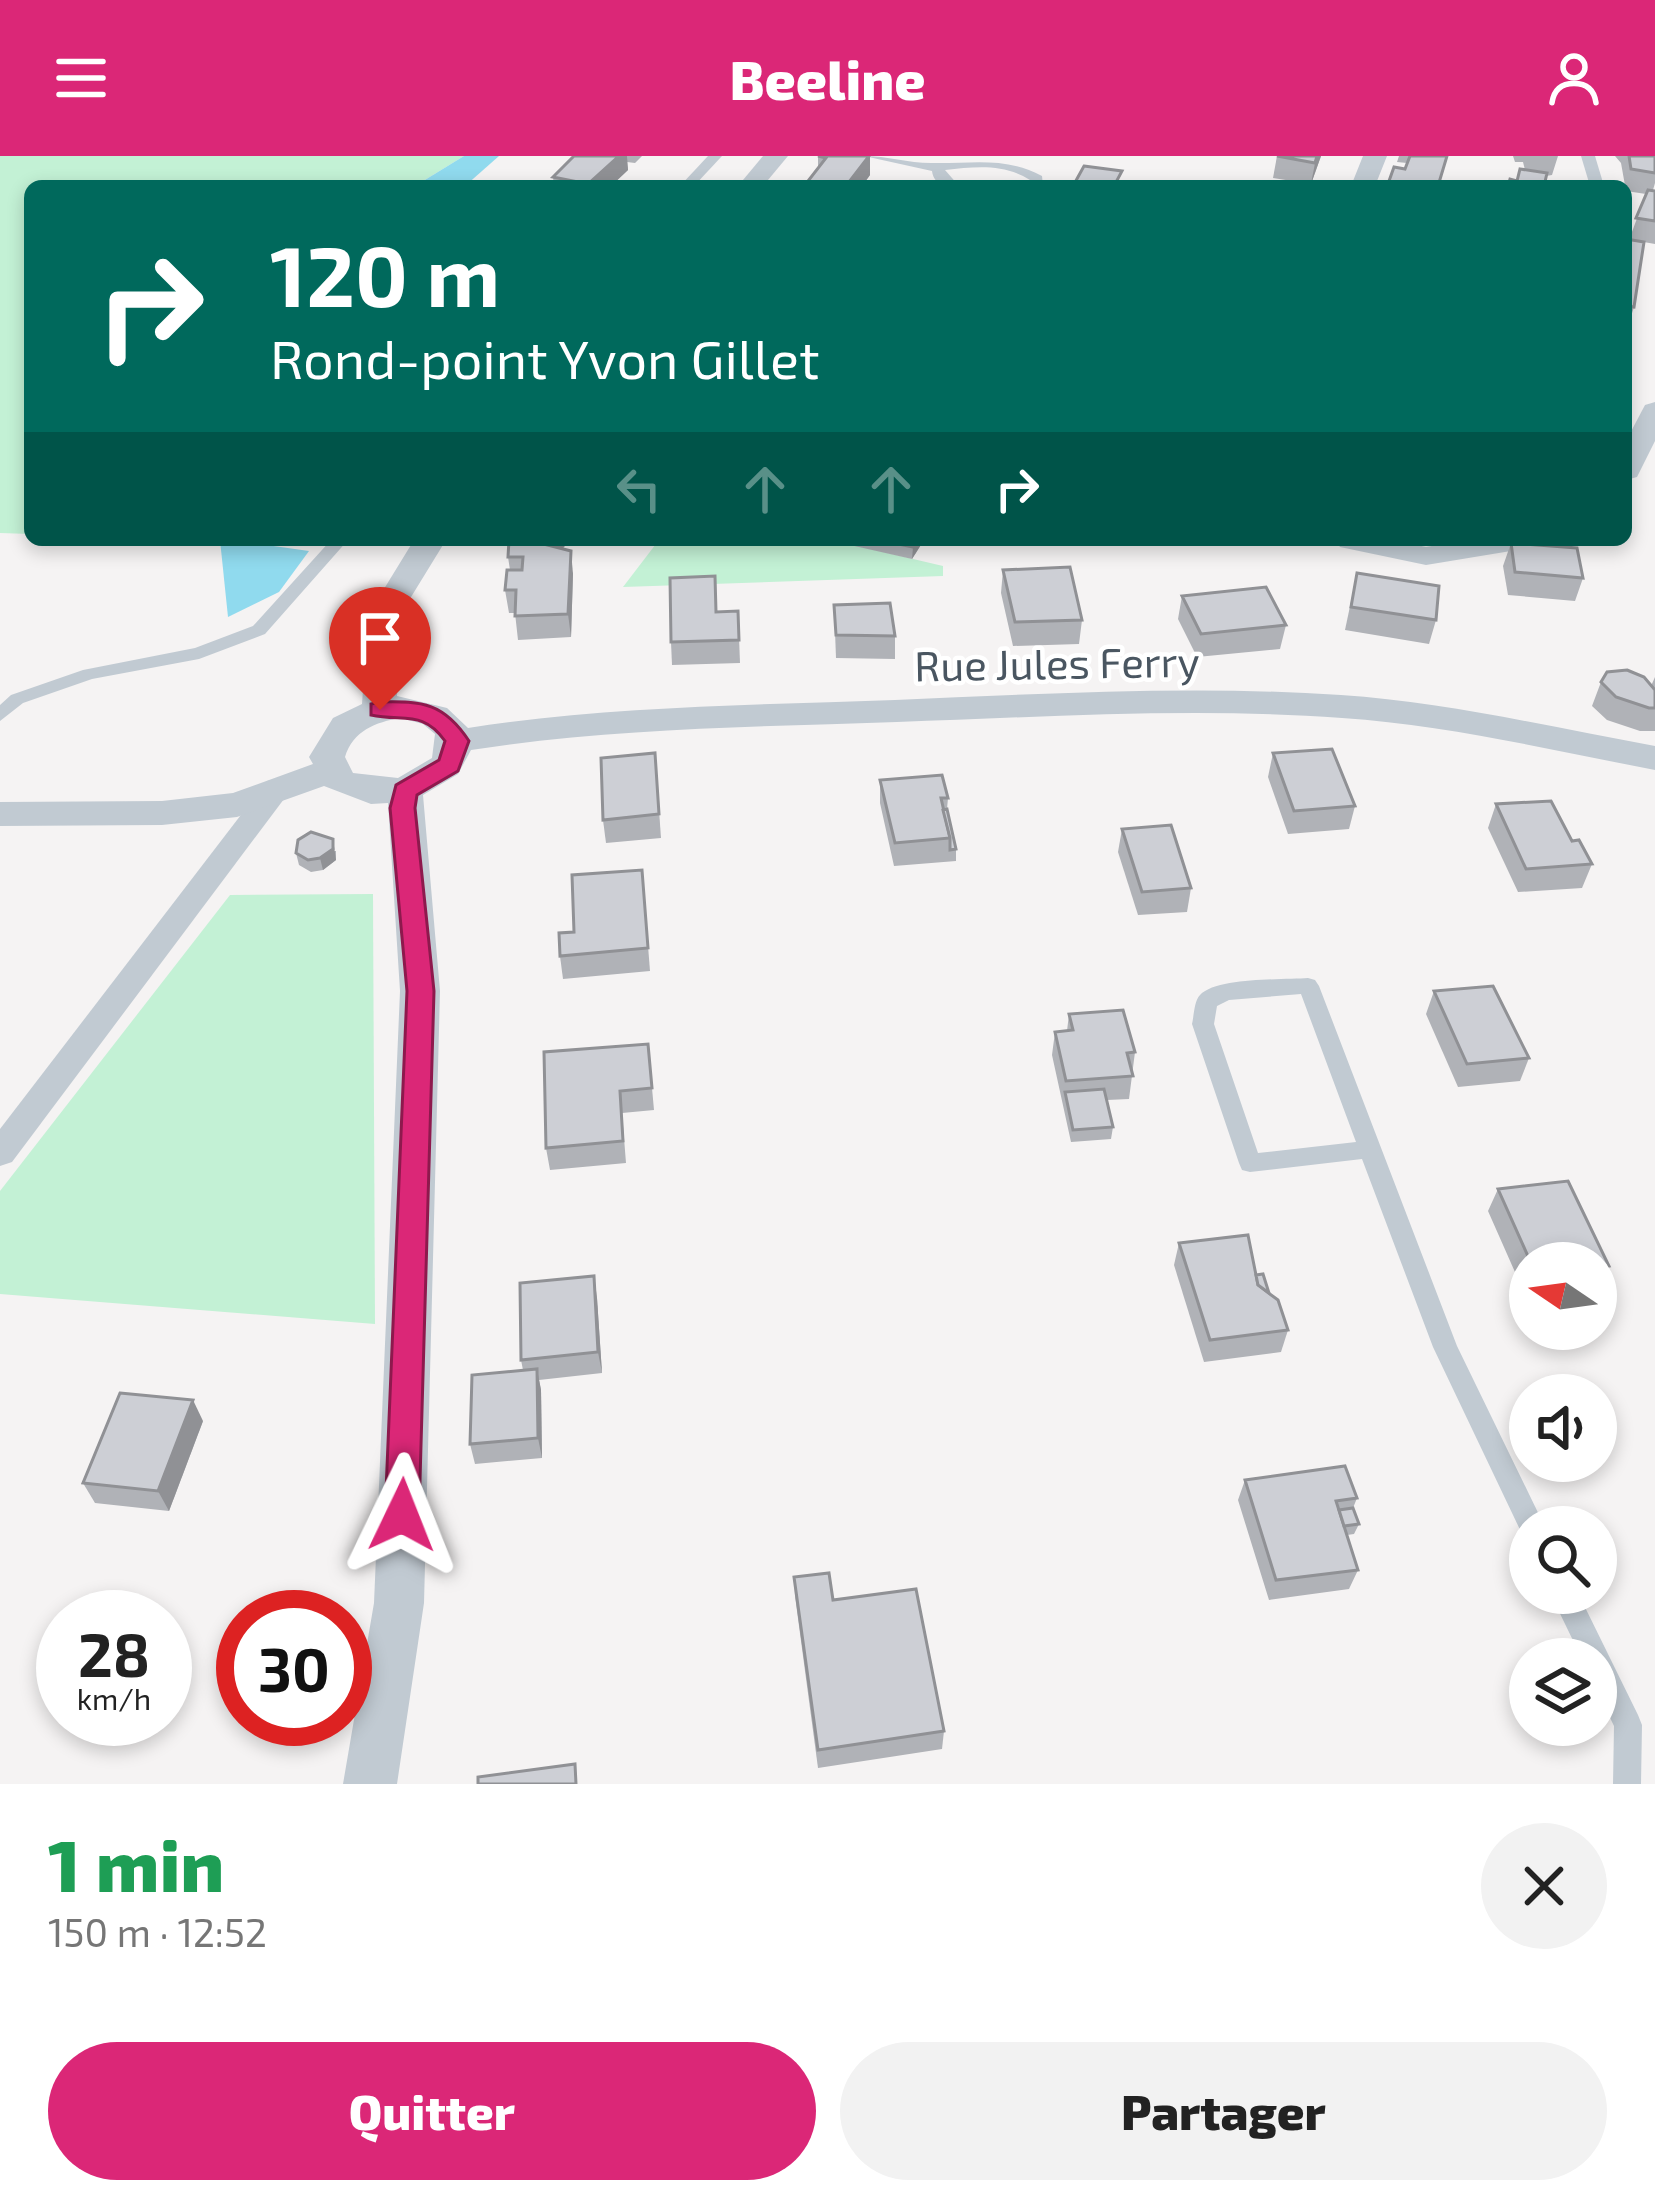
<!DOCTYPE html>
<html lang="fr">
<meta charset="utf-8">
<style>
:root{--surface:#fff;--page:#f2f2f2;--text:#222;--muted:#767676;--accent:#db2777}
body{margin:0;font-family:"Exo 2",sans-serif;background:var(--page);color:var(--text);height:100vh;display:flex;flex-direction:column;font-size:45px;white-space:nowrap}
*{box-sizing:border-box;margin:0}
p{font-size:39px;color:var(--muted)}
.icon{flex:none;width:66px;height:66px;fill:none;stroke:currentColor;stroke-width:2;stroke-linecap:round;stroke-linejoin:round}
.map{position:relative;height:1628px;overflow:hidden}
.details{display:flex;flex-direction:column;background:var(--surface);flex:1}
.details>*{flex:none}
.guide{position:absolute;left:24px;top:24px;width:1608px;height:366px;border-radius:18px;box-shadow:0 6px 18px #0003;background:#00695c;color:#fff;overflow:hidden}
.needle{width:78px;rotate:283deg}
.buttons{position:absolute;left:1509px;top:1086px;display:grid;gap:24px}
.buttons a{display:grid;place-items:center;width:108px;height:108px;border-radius:50%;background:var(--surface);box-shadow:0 6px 18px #0003;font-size:60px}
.speed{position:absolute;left:36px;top:1434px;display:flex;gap:24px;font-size:60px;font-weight:700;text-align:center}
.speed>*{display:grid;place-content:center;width:156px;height:156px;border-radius:50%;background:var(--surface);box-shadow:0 6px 18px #0003;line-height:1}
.speed small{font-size:30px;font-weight:400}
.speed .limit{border:18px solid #d22;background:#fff;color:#111}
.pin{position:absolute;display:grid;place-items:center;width:102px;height:102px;color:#fff;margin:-123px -51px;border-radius:50% 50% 50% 0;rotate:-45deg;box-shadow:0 0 12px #0007}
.pin .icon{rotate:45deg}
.me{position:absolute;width:132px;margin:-66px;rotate:2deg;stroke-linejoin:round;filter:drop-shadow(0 0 9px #0008)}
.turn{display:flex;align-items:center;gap:42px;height:252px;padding:0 48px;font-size:54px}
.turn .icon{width:156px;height:156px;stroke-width:2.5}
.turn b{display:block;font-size:84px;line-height:102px}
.lanes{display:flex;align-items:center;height:114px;padding:0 48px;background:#0003;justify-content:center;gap:60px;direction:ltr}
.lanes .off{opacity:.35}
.round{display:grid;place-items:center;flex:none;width:126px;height:126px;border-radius:63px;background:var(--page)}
.overview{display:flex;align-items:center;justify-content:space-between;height:204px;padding:0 48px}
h1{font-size:72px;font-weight:800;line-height:90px;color:#1e9e55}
.button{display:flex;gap:24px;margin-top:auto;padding:24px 48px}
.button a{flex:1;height:138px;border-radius:72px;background:var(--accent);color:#fff;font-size:48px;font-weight:800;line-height:138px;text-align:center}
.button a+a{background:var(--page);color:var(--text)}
header{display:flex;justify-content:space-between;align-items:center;height:156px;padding:0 48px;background:var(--accent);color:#fff;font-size:54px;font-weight:800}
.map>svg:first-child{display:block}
.green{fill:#c3f1d5}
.water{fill:#90daee}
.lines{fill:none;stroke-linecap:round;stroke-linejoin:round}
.service{fill:#c1cad2;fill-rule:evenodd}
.pedestrian{fill:#c1cad2;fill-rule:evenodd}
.minor{fill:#c1cad2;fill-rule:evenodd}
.wall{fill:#b0b2b7}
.shaded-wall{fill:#909195}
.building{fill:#cdcfd5;stroke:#909195;stroke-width:3}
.route{fill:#db2777;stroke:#8e194d;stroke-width:3}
.labels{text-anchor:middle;stroke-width:9;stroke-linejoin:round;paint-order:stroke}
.street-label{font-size:42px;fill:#4a5661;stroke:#fff}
</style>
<header><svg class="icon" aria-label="menu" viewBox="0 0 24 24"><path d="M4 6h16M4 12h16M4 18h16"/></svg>Beeline<svg class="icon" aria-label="person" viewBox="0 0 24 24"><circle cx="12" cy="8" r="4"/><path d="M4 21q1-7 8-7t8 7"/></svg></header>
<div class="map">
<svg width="1655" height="1628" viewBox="0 0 1655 1628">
<rect width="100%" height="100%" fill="#f5f3f3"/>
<g class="green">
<polygon points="0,0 464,0 415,30 30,30 30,378 0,377"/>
<polygon points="659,384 832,384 943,410 943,420 623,431"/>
<polygon points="373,738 375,1168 0,1138 0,1035 230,739"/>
</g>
<g class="water">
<polygon points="464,0 499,0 465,30 415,30"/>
<polygon points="220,384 230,384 309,395 279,436 228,461"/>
</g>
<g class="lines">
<g class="service">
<polygon points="708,0 722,0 694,30 680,30"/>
<path d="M 864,0 C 887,0 908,7 931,7 C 971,8 1005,0 1042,20 L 1043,30 L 1029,30 L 1030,24 C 1003,7 975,11 945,14 L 959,30 C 947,30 934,30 932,15 Z"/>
<polygon points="1581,0 1595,0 1604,30 1590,30"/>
<polygon points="331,384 348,384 265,478 199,503 92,523 23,547 0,565 0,549 11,539 83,514 195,492 253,470"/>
<path d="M 1308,822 L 1315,824 L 1319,830 L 1457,1190 L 1545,1371 L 1530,1371 L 1530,1383 L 1523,1380 L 1433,1191 L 1362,1003 L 1250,1016 L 1242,1014 L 1239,1007 L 1192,868 C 1194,860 1194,845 1200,839 C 1217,821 1283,824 1308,822 ZM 1301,838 L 1356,986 L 1258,997 L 1214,868 L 1217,850 L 1229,844 Z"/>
<polygon points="1550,1437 1578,1437 1638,1559 1642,1569 1641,1628 1613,1628 1614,1570 1596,1533 1596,1503 1582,1503"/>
</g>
<polygon class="pedestrian" points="277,623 287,625 291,632 287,639 12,1006 0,1010 0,973 267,625"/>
<g class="minor">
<polygon points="763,0 788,0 763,30 738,30"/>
<polygon points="1363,0 1387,0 1375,30 1351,30"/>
<polygon points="1655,246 1655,285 1637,321 1626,324 1626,285 1645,249"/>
<path d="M 414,384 L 446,384 L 400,459 L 397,540 L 447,552 L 468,572 C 609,550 752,549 895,544 C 1042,538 1193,529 1341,539 C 1446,546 1551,571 1655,590 L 1655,614 C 1551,594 1447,569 1342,562 C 1195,551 1043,561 897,566 C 754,571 612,572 471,594 L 458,618 L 423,639 L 440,835 L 424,1447 L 397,1628 L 343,1628 L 374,1447 L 400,835 L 388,647 L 371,648 L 324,630 L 237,661 L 162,669 L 0,670 L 0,646 L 162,645 L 233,637 L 313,608 L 309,601 L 333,562 L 362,548 L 368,459 ZM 401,562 L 423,568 L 435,578 L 432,602 L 398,622 L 353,617 L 345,601 C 353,575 375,566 401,562 Z"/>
<polygon points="1335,384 1395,384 1426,391 1466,384 1539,384 1523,393 1426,409 1340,391"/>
</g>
</g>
<g class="wall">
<polygon points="574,0 642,0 635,7 627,6 628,14 611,30 554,30 553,21"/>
<polygon points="818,0 870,0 870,19 862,30 808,30 808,25 818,13"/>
<polygon points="1277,0 1321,0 1311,28 1273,22"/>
<polygon points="1399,0 1447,0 1438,30 1388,30 1389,25 1405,13 1407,7 1397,6"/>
<polygon points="1513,0 1558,0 1552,19 1517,25 1525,14 1523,6 1515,6"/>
<polygon points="1615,0 1655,0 1655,27 1653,34 1655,35 1655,88 1638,85 1634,151 1627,173 1626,83 1629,84 1646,38 1626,35 1621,7"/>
<polygon points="509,384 570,384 562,393 573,418 571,481 518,484 515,457 509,457 505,434 510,414 508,401"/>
<polygon points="850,384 924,384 912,403 850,389"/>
<polygon points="1511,387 1583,422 1575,445 1508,439 1503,410"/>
<polygon points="1003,414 1082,464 1079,488 1013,490 1001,437"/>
<polygon points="1357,417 1436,464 1429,488 1345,474"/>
<polygon points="1182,440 1286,469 1280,493 1197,501 1178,463"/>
<polygon points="834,449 895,480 895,503 836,502"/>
<polygon points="738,455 740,507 672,509 671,486 717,456"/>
<polygon points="1655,521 1655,575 1640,575 1607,564 1592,550 1601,526 1651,530"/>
<polygon points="655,597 661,682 606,687 603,664"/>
<polygon points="1273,597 1355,650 1349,673 1288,678 1268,621"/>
<polygon points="880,624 948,642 947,653 956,693 956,705 894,710 880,647"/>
<polygon points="1496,648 1572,685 1592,708 1582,732 1518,736 1488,672"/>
<polygon points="1122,673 1191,732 1187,756 1138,759 1118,696"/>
<polygon points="336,695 336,704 323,714 311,716 299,709 296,697"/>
<polygon points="642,714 650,815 563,823 560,800 574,776"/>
<polygon points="1434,835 1529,902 1520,925 1458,931 1426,858"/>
<polygon points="1069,858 1135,896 1129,943 1107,944 1113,971 1111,983 1071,986 1052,899 1055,876 1067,875"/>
<polygon points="648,888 654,954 622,957 626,1007 550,1014 546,992"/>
<polygon points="1498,1033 1609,1110 1597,1132 1596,1107 1530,1107 1530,1140 1526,1141 1488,1055"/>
<polygon points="1179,1087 1256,1119 1269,1137 1288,1174 1281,1196 1204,1206 1174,1109"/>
<polygon points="597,1142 602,1217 539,1224 541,1234 542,1302 475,1308 470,1288 523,1214 521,1204"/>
<polygon points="203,1265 169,1355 95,1347 83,1327"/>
<polygon points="1245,1324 1357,1342 1353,1352 1359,1368 1354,1378 1347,1379 1358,1414 1349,1433 1269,1444 1238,1344"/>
<polygon points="794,1421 833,1444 944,1575 942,1593 818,1612 795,1440"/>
</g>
<g class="shaded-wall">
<polygon points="619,0 627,0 628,14 611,30 588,30 588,28"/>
<polygon points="869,0 870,0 870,19 862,30 846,30"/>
<polygon points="1317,0 1321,0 1311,28 1315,7"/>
<polygon points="555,384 570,384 557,399"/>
<polygon points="917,384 924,384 912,403 913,391"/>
<polygon points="571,395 573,418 571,481 568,458"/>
<polygon points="333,683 336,704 323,714 320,702"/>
<polygon points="594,1120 597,1142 602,1217 598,1196"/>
<polygon points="537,1213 541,1234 542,1302 538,1282"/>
<polygon points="193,1244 203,1265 169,1355 158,1335"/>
</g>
<g class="building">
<polygon points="574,0 619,0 588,28 553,21"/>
<polygon points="818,0 869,0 846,30 808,25 826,2"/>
<polygon points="1277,0 1317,0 1315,7"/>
<polygon points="1410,0 1447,0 1438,30 1399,30 1400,27 1389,25 1394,11 1405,13"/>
<polygon points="1629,0 1655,0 1655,17 1631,13"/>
<polygon points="1084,10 1122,15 1114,30 1073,30"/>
<polygon points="1520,13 1547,17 1544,30 1508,30 1510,23 1517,25"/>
<polygon points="1648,34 1655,35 1655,65 1636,62"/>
<polygon points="1626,83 1644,86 1634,151 1626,150"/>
<polygon points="509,384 528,384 571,395 568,458 515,460 516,434 505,434 507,414 522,414 523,401 508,401"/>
<polygon points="900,384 917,384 913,391 898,388"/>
<polygon points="1511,387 1577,392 1583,422 1515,416"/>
<polygon points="1070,411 1082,464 1015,466 1003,414"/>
<polygon points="1357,417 1439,430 1436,464 1351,451"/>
<polygon points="715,420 716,456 738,455 739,484 671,486 670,422"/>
<polygon points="1266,431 1286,469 1201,478 1182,440"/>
<polygon points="890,447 895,480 836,479 834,449"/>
<polygon points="1627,514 1644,521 1655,534 1655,552 1649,552 1616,541 1601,526 1607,516"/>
<polygon points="1332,593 1355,650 1294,655 1273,597"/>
<polygon points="655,597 659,658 603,664 601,602"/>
<polygon points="942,619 948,642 941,642 950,682 895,687 880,624"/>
<polygon points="1551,645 1572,685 1579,684 1592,708 1526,713 1496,648"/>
<polygon points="947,653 956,693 950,694 950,682 943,654"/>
<polygon points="1171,669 1191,732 1142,736 1122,673"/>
<polygon points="311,676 333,683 333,693 320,702 308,704 296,697 298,684"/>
<polygon points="642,714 648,792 560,800 559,777 574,776 572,719"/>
<polygon points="1493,830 1529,902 1467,908 1434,835"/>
<polygon points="1123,854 1135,896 1127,897 1133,920 1066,925 1055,876 1073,874 1069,858"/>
<polygon points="648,888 652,932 620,935 623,985 546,992 544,896"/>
<polygon points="1104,933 1113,971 1073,974 1065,936"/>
<polygon points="1568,1025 1609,1110 1596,1112 1596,1107 1531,1107 1498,1033"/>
<polygon points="1248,1079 1258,1129 1278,1144 1288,1174 1210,1184 1179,1087"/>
<polygon points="1263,1118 1269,1137 1258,1129 1256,1119"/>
<polygon points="594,1120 598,1196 521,1204 520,1127"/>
<polygon points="537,1213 538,1282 470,1288 472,1219"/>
<polygon points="120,1237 193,1244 158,1335 83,1327"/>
<polygon points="1345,1310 1357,1342 1336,1345 1358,1414 1276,1424 1245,1324"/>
<polygon points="1353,1352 1359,1368 1344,1370 1339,1354"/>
<polygon points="829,1417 833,1444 916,1433 944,1575 818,1594 794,1421"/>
<polygon points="575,1608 576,1628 478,1628 478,1621"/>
</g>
<path class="route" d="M 380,546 C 423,545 444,547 469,585 L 458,615 L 417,639 L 415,652 L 434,835 L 419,1359 L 414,1370 L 402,1375 L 390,1370 L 385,1359 L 407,835 L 390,652 L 396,629 L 439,604 L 445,585 C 423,554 404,566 371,559 L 371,548 Z"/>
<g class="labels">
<g class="street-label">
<text transform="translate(1057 508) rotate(-1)" y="15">Rue Jules Ferry</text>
</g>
</g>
</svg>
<div class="buttons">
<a><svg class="needle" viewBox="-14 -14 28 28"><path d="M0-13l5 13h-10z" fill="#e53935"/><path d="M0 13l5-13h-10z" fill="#767676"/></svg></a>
<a><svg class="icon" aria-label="sound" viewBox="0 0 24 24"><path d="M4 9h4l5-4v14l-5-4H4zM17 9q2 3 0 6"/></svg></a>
<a><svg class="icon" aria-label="search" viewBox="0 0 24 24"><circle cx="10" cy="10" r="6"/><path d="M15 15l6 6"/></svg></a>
<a><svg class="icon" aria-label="layers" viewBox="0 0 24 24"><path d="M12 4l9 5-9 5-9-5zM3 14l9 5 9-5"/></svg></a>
</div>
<div class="speed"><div>28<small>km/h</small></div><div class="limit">30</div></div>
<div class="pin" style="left:380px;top:554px;background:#d93025"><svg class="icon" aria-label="arrive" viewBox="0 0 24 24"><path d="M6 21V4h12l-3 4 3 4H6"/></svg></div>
<svg class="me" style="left:402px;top:1359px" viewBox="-20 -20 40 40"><path d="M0-17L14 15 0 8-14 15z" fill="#db2777" stroke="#fff" stroke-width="4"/></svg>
<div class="guide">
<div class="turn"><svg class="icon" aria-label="right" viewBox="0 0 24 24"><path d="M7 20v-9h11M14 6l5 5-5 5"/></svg><div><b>120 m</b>Rond-point Yvon Gillet</div></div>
<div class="lanes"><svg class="icon off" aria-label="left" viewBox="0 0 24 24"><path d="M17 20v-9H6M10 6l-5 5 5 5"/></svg><svg class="icon off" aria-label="ahead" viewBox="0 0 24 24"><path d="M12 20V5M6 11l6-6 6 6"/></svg><svg class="icon off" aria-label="ahead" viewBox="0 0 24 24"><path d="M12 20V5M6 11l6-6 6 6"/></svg><svg class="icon" aria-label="right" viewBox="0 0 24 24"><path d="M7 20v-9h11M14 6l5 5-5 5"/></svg></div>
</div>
</div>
<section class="details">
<div class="overview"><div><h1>1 min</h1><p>150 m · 12:52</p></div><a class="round"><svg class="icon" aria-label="close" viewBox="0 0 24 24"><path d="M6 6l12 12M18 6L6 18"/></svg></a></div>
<div class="button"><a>Quitter</a><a>Partager</a></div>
</section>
